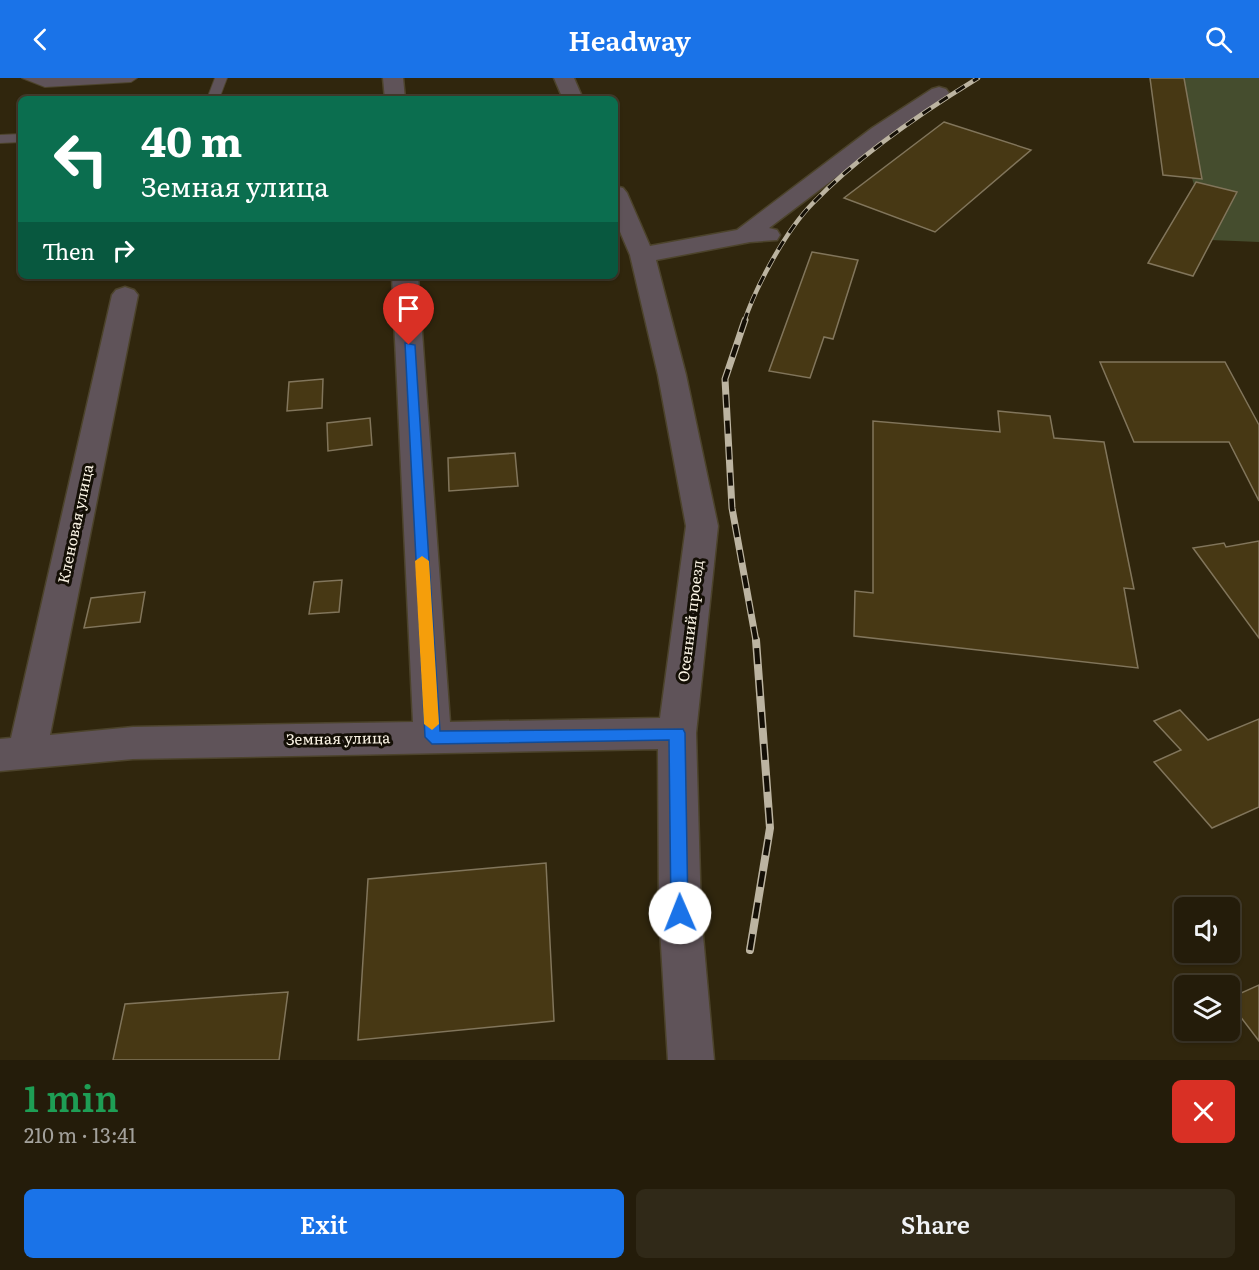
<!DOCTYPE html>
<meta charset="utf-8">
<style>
:root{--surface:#241c0a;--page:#302918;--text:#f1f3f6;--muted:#a3a19c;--line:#413a2b;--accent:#1a73e8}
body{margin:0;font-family:Literata,serif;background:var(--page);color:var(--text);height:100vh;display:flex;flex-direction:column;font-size:22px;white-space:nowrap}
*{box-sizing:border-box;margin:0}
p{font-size:20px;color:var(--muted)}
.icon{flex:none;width:33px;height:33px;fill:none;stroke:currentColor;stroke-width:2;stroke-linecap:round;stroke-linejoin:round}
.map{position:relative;height:982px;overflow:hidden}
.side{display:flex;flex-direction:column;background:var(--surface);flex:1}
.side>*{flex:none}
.guide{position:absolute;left:18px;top:18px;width:600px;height:183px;border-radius:9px;box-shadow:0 2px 4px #0004,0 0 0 2px var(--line);background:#0b6e4f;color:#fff;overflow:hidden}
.tools{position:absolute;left:1174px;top:819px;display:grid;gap:12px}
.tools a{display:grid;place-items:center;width:66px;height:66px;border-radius:9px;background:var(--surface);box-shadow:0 2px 4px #0004,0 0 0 2px var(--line);font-size:30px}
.pin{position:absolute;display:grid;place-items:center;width:51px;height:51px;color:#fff;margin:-62px -26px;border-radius:50% 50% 50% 0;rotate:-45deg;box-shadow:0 0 6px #0007}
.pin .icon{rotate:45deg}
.me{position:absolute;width:66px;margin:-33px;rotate:359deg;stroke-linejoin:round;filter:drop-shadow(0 0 4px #0008)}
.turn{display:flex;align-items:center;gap:21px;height:126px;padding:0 24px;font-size:27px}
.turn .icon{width:78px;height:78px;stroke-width:2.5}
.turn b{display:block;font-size:42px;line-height:51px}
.then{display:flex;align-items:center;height:57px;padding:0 24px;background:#0003;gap:12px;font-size:22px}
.round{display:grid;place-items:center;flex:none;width:63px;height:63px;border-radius:9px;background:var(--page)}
.head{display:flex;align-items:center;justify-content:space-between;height:102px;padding:0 24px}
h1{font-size:36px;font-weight:600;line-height:45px;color:#1e9e55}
.button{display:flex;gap:12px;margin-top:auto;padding:12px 24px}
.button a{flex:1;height:69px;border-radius:9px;background:var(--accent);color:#fff;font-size:24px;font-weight:600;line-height:69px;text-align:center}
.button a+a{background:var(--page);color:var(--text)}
header{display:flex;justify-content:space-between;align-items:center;height:78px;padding:0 24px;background:var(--accent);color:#fff;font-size:27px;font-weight:600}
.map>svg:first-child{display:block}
.green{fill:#454d2e}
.building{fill:#473814;stroke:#81755b;stroke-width:1.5}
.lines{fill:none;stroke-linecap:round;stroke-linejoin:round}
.service-casing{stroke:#4c432b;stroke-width:2}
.minor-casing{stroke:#4c432b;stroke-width:3}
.service{fill:#5f5359;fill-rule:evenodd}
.minor{fill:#5f5359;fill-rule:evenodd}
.rail-far2-casing{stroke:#bcb4a1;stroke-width:4.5}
.rail-far1-casing{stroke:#bcb4a1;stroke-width:7}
.rail-casing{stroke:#bcb4a1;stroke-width:8}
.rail-far2{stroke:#140f06;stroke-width:3;stroke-dasharray:10;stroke-linecap:butt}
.rail-far1{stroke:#140f06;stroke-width:4.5;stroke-dasharray:13;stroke-linecap:butt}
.rail{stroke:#140f06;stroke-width:5;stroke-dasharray:16;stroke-linecap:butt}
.route{fill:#1a73e8;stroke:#114b97;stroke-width:1.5}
.slow{fill:#f59e0b}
.labels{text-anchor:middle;stroke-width:6;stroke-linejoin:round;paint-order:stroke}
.street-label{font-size:15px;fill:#faf3e4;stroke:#140f06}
</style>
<header><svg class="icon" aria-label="back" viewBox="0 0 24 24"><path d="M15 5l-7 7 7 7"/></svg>Headway<svg class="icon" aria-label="search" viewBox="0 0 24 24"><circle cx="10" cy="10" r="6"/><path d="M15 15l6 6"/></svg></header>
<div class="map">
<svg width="1259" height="982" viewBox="0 0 1259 982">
<rect width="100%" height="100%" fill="#30260d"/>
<polygon class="green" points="1161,0 1259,0 1259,164 1211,162"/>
<g class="building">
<polygon points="1150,0 1184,0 1202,101 1163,97"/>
<polygon points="944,44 1031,72 935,154 844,120"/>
<polygon points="1196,104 1237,114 1193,198 1148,185"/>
<polygon points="812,174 858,182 833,261 824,259 810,300 769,293"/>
<polygon points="1100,284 1225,284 1259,347 1259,423 1229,364 1134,364"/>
<polygon points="323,301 322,330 287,333 289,304"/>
<polygon points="998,333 1050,338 1054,360 1104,364 1134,511 1124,510 1138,590 854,558 855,513 873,515 873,343 1000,354"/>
<polygon points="370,340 372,367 328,373 327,345"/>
<polygon points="515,375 518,408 449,413 448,380"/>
<polygon points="1259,463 1259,560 1193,470 1224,465 1226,469"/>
<polygon points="342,502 339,534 309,536 314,504"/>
<polygon points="145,514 140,544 84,550 91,520"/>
<polygon points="1180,632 1208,662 1259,641 1259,729 1212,750 1154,684 1181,672 1154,643"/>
<polygon points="546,785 554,943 358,962 368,801"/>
<polygon points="1259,907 1259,963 1230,925 1230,920"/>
<polygon points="288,914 279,982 113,982 125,926"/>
</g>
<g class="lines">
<g class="service-casing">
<g id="service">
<polygon points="22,0 137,0 131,4 45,9"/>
<polygon points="215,0 227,0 219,21 207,21"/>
<polygon points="21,56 21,64 0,65 0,57"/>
</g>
</g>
<g class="minor-casing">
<g id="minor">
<polygon points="383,0 403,0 405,21 385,21"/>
<polygon points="554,0 574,0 583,21 563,21"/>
<polygon points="939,9 946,11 949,15 946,19 888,60 769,150 777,152 780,157 777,162 750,164 656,182 686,297 718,448 696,655 701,835 714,982 668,982 659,835 658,671 133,681 0,693 0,661 11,660 112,217 116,212 125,209 134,212 138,217 50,657 133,649 413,644 392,198 418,198 450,644 660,640 686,448 658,297 630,177 615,142 615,108 623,110 627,115 650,168 737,152 872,50 932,11"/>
</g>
</g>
<use href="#service" class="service"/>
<use href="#minor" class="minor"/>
<g class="rail-far2-casing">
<path id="rail-far2" d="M 744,244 C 756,208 786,152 813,125 C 857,79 924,33 978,0"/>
</g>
<g class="rail-far1-casing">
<polyline id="rail-far1" points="745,242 725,301 732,430 756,563"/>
</g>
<g class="rail-casing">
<polyline id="rail" points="750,872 770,750 756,562"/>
</g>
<use href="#rail-far2" class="rail-far2"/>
<use href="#rail-far1" class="rail-far1"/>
<use href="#rail" class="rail"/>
</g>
<polygon class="route" points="405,265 415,267 440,653 683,651 685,655 688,835 686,840 680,843 674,840 671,835 669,662 432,666 425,659"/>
<polygon class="slow" points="422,478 429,483 439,646 432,652 424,646 415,483"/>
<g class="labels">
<g class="street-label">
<text transform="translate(76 446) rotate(-78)" y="5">Кленовая улица</text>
<text transform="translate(691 543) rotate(-83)" y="5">Осенний проезд</text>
<text transform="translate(338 661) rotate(-1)" y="5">Земная улица</text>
</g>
</g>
</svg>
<div class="tools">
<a><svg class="icon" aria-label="sound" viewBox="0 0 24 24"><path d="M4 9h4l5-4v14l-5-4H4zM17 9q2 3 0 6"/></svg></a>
<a><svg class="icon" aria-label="layers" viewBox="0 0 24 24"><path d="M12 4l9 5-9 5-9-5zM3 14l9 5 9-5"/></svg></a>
</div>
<div class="pin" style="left:409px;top:267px;background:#d93025"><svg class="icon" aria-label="arrive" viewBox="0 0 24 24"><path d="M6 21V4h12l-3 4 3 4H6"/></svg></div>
<svg class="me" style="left:680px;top:835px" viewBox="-20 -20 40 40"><circle r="19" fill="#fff"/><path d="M0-13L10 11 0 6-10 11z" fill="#1a73e8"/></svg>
<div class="guide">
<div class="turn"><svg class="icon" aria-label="left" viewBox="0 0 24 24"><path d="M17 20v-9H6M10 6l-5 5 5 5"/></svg><div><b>40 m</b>Земная улица</div></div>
<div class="then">Then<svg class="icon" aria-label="right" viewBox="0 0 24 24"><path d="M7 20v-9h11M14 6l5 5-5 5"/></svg></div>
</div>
</div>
<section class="side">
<div class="head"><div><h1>1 min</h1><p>210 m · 13:41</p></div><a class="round" style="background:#d93025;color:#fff"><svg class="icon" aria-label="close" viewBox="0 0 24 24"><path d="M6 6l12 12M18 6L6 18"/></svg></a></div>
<div class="button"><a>Exit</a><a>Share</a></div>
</section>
